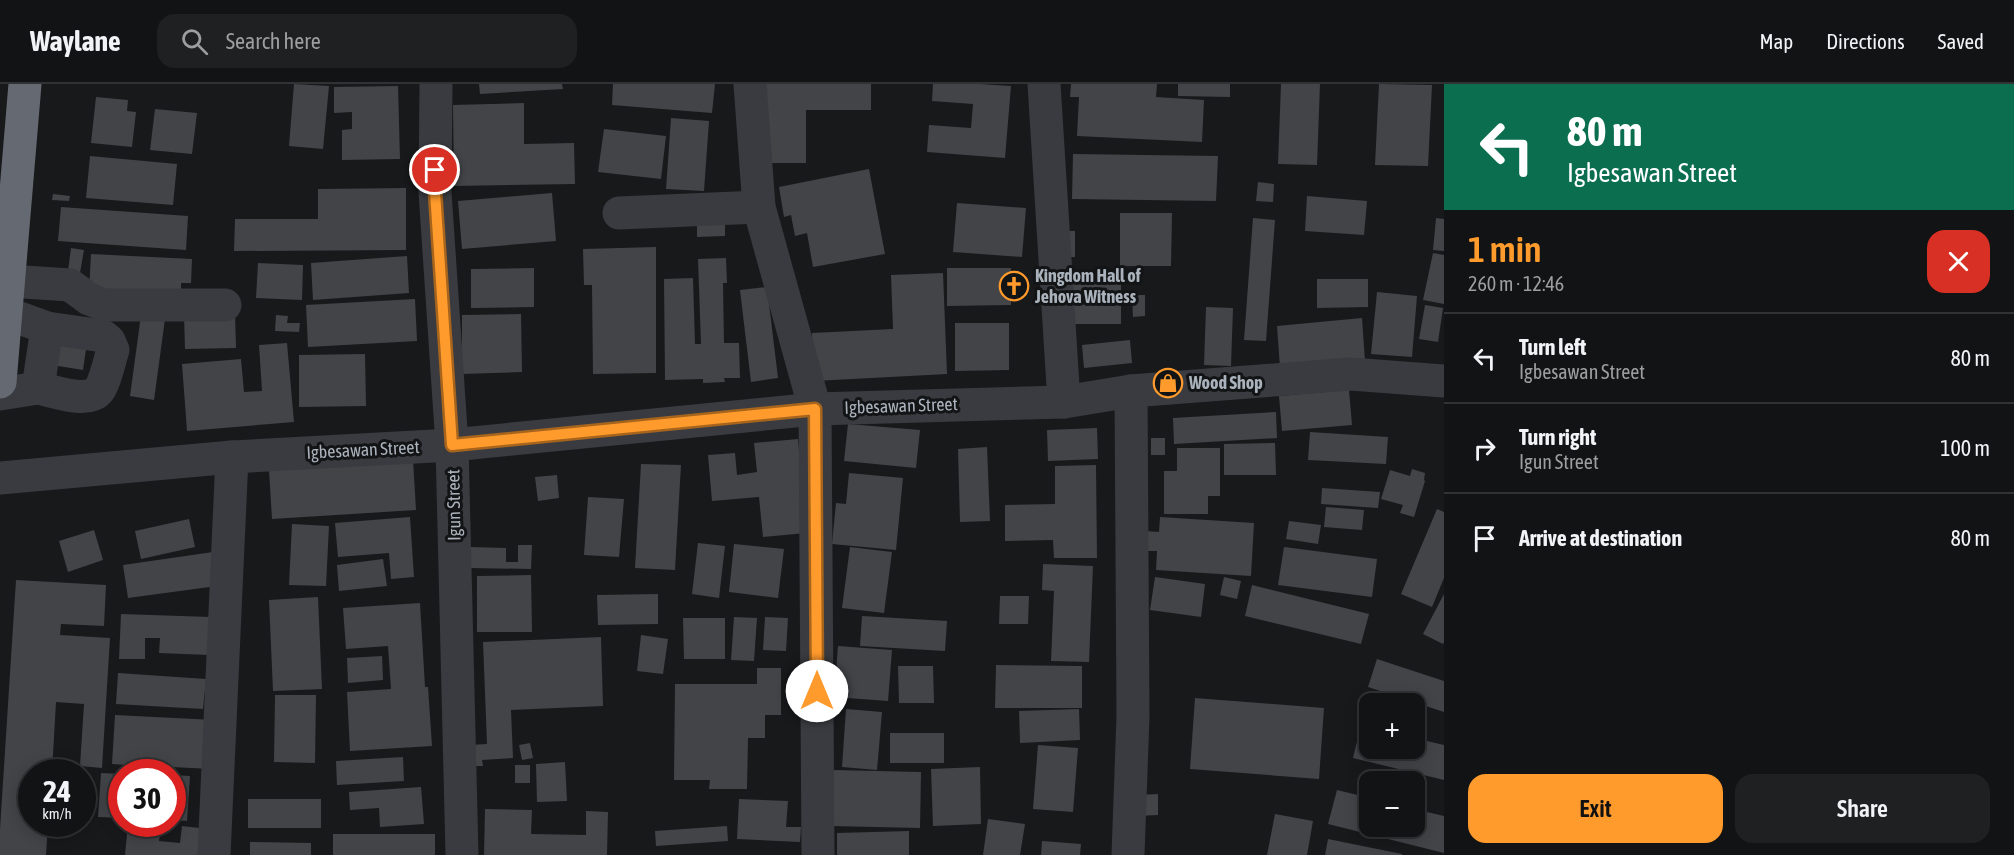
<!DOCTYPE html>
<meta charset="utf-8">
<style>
:root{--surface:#121314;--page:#1f2022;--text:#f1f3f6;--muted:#9c9ea0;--line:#313234;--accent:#ff9a2c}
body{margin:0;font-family:"Asap Condensed",sans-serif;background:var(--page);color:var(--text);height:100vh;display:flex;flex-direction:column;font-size:22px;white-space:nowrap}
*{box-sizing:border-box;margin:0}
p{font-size:20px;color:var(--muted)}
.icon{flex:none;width:33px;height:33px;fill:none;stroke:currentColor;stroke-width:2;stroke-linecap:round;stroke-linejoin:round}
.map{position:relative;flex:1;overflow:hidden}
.drawer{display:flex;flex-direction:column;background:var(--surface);width:570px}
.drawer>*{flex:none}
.banner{background:#0b6e4f;color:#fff;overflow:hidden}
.tools{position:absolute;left:1359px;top:609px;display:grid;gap:12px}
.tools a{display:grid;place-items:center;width:66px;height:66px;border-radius:12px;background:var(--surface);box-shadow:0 3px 15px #0003,0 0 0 2px var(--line);font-size:30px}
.speed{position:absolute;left:18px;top:675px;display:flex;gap:12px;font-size:30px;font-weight:700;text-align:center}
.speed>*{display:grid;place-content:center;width:78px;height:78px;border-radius:50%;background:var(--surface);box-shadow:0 3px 15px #0003,0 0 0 2px var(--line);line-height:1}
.speed small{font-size:15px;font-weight:400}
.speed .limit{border:9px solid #d22;background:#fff;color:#111}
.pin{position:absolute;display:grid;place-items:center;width:51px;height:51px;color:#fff;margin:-26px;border:3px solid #fff;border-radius:50%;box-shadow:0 2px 6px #0007}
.me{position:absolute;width:66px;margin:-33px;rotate:0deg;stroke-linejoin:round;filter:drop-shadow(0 0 4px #0008)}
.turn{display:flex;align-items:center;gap:21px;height:126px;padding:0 24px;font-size:27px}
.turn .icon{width:78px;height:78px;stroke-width:2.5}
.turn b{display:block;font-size:42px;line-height:51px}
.round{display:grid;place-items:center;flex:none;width:63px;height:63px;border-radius:18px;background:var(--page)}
.overview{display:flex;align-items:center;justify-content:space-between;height:102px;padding:0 24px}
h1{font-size:36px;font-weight:600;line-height:45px;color:var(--accent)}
.cta{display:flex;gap:12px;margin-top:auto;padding:12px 24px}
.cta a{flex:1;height:69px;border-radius:18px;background:var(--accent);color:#111;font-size:24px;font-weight:600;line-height:69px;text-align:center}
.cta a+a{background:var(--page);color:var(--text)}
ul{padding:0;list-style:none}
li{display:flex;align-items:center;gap:18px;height:90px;padding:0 24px;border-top:2px solid var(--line)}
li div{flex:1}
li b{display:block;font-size:22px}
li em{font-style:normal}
header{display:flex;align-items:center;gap:36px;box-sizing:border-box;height:84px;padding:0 30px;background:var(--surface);border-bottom:2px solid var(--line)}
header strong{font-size:28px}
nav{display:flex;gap:33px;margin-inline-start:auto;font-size:21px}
.search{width:420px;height:54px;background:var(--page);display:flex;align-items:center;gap:15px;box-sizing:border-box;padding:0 21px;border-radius:18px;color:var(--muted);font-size:22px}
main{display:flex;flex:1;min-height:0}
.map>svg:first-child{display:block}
.building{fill:#424448}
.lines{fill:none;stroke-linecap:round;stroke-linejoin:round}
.minor{stroke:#393b40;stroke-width:33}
.highway{stroke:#656a72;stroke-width:33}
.route-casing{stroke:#a6641d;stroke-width:15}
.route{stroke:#ff9a2c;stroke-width:10}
.labels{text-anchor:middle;stroke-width:6;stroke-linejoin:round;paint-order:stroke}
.poi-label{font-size:18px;font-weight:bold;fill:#aab2bc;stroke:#131416;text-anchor:start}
.street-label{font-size:18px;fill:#aab2bc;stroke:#131416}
</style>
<header>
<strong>Waylane</strong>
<div class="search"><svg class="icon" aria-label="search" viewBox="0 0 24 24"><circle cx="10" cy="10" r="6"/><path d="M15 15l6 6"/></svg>Search here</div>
<nav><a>Map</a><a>Directions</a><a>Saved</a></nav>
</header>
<main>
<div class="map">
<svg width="1444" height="771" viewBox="0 0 1444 771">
<rect width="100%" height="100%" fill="#18191b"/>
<g class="building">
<polygon points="294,0 329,2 323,65 289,62"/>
<polygon points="479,0 562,0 563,5 480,10"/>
<polygon points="613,0 715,0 712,29 612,21"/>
<polygon points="766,0 871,0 871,26 806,26 806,79 767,79"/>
<polygon points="933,0 980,0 1011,2 1005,74 927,68 929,41 971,44 973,20 932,17"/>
<polygon points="1071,0 1157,0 1156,13 1204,16 1202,58 1077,52 1079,13 1070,13"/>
<polygon points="1178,0 1230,0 1230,13 1178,12"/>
<polygon points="1281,0 1320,0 1317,81 1278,80"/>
<polygon points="1379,0 1432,1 1428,82 1375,81"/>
<polygon points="398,2 400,75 342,76 342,46 352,45 352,28 334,29 334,3"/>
<polygon points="96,13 128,16 127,27 136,28 132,63 91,59"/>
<polygon points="524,19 524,60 574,59 575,100 454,102 453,21"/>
<polygon points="155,25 197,29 192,70 150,66"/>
<polygon points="671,34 709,37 704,107 666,105"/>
<polygon points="604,45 666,52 661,95 598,88"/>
<polygon points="1073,70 1218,72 1216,117 1072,115"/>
<polygon points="90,72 177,80 173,121 86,114"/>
<polygon points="869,85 885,170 813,183 807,149 795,152 791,131 784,133 779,103"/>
<polygon points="1258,98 1274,100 1273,118 1256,117"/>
<polygon points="406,104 406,166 234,167 235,135 318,135 318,105"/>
<polygon points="552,109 556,157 462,165 458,117"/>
<polygon points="53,110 70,112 69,117 52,116"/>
<polygon points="1307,112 1367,117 1364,151 1305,147"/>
<polygon points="957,119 1026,124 1022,173 953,168"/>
<polygon points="61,123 188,132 186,166 58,157"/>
<polygon points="1120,129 1172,129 1171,182 1120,182"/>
<polygon points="725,133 725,152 697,153 697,134"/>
<polygon points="1253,134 1275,136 1266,257 1244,256"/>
<polygon points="1436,134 1444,135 1444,167 1433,166"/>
<rect x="1064" y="147" width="11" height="26"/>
<polygon points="656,163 656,289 593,290 592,201 584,201 583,165"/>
<polygon points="71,164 84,166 80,189 68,187"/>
<polygon points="1433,169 1444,171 1444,220 1423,216"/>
<polygon points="91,170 192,175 191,199 181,199 181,213 89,208"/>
<polygon points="407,172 409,209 313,216 311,179"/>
<polygon points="726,174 727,199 723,199 724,259 739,259 740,294 724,294 725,298 703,299 703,295 665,296 664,195 693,194 695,260 701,260 698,175"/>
<polygon points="258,179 303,181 302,216 256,214"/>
<polygon points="534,184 534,223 471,224 471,185"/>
<polygon points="947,184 1011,184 1011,221 947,222"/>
<polygon points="943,189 947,290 814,297 812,249 893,245 891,191"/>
<polygon points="1317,195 1368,195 1368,223 1317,224"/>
<polygon points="1063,199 1121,199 1121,240 1062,240"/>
<polygon points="767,203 778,294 751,298 740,206"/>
<polygon points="1377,208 1417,212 1412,273 1371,270"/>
<polygon points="1132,211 1145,211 1145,232 1133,233"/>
<polygon points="415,215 417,257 308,263 306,221"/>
<polygon points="1425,221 1443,224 1438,258 1419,255"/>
<polygon points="1206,223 1233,224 1231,282 1204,281"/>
<polygon points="235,229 236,264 185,265 184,230"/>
<polygon points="521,230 522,288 462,290 462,231"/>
<polygon points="141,231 165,235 154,316 130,312"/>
<polygon points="276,231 288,232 287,239 300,239 299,248 275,247"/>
<polygon points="1362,234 1365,277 1280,284 1277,242"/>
<polygon points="955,239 1009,239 1009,286 955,287"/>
<polygon points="56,253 87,258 83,286 52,281"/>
<polygon points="1130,256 1132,279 1084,284 1082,261"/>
<polygon points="287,259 294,338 187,347 182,280 241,275 244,308 262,307 259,261"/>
<polygon points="365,270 366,322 299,323 299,271"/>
<polygon points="1349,306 1352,341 1282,347 1279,312"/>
<polygon points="1276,328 1277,354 1174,360 1173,334"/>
<polygon points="848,340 920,346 916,384 844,377"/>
<polygon points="1097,344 1098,375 1048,377 1047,346"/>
<polygon points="1310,348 1388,353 1386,380 1308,376"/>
<rect x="1151" y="354" width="14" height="17"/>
<polygon points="798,355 806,449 763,453 759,413 712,417 708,371 735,369 737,391 757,388 754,359"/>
<polygon points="1275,359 1276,391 1224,391 1224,360"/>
<polygon points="987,363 990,437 960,438 958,365"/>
<polygon points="1177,364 1220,364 1220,412 1208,412 1208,430 1164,430 1164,387 1177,387"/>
<polygon points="413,376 416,426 272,435 269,386"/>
<polygon points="641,380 681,381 675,486 635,484"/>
<polygon points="1096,381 1097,474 1054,474 1053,456 1005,457 1005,421 1055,420 1055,382"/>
<polygon points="1412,385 1425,389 1424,396 1425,397 1414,433 1400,429 1403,421 1381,415 1390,386 1410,392"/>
<polygon points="849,389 903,394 896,466 832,460 836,419 846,420"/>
<polygon points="557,391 559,414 538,417 535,393"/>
<polygon points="1322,404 1380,408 1378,424 1321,420"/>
<polygon points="588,413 624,415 619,473 584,471"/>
<polygon points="1326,423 1364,426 1362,446 1324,443"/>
<polygon points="1437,425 1444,428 1444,494 1432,523 1401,510"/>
<polygon points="410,433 414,493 391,495 389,469 338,473 335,439"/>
<polygon points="1160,433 1254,439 1251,492 1156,486 1157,467 1144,467 1146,447 1159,448"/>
<polygon points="189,435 195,463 141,475 135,447"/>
<polygon points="1289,437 1321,441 1318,460 1286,455"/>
<polygon points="292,440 329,442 326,502 289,501"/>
<polygon points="94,446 103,476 68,488 59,457"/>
<polygon points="698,459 725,462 719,514 692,510"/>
<polygon points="734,460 784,465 778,514 729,508"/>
<polygon points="518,461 532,461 531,485 470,484 470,463 506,464 506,478 518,478"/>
<polygon points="850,463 892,468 884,529 842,524"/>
<polygon points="1284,463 1377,475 1372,513 1278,501"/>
<polygon points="213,468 217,502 128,514 123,481"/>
<polygon points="383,475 387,502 339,507 337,481"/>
<polygon points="1043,480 1093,482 1089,578 1051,577 1054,507 1042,506"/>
<polygon points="531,491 532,548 477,548 477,492"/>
<polygon points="1155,493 1205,500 1201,533 1150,526"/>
<polygon points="1224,493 1241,497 1237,515 1220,511"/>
<polygon points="16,496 106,501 104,542 61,540 60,551 110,554 102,684 80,682 84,620 56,618 52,688 32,688 32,740 48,740 46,771 0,771 0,745"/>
<polygon points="1252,501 1369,530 1361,560 1245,532"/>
<polygon points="658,510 658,540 598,541 597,511"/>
<polygon points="1444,510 1444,558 1443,560 1423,550"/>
<polygon points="1000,512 1029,512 1028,540 999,540"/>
<polygon points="318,513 322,605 273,607 269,516"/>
<polygon points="420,519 425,603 428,603 432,662 350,667 347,608 391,605 388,562 346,565 343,524"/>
<polygon points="121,530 211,533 209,571 159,569 160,554 145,554 145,575 119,575"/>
<polygon points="862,532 947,537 945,567 860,562"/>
<polygon points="734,533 757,534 754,577 731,576"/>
<polygon points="765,533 788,534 786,567 763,566"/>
<polygon points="683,534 725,534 725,575 684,575"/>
<polygon points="641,551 668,555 663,590 637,587"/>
<polygon points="601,553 603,622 511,626 513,674 482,676 483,682 471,682 470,661 487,660 483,558"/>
<polygon points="838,562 892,566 888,617 834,613"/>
<polygon points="382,572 383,596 348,599 347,574"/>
<polygon points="1377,575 1444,597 1444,628 1368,603"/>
<polygon points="996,581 1082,582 1082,624 995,624"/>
<polygon points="898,582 933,582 934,619 899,619"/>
<polygon points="757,584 781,584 781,631 765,631 765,654 748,654 747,705 709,705 710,696 674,696 675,600 757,600"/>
<polygon points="118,589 206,595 203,625 116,620"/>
<polygon points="275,611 316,611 315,679 274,678"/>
<polygon points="1195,614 1324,624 1319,695 1190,685"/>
<polygon points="846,625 882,628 877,686 842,683"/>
<polygon points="1079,625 1080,656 1020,659 1019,627"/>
<polygon points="115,631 214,636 212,685 151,682 150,688 126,688 127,681 112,680"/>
<polygon points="1361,641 1370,643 1370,664 1414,664 1414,654 1444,661 1444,696 1353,674"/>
<rect x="890" y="649" width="54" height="30"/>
<polygon points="530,659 533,674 522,676 519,661"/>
<polygon points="1038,661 1078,664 1073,728 1033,725"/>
<polygon points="403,673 404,697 337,701 336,677"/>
<polygon points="565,678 567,717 537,718 536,680"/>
<rect x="515" y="681" width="15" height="18"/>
<polygon points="980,683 981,740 933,742 931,685"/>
<polygon points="833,686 921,688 920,744 831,742"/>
<polygon points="101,689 122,690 122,734 98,733"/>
<polygon points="172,691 190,692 187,737 172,736"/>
<polygon points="421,703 424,740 380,743 379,724 350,726 349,708"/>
<polygon points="1337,706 1370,714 1370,742 1414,742 1414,725 1444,732 1444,769 1328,740"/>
<polygon points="1158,710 1158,731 1137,732 1137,711"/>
<rect x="248" y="715" width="73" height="29"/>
<polygon points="739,715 788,717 786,743 801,743 800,758 737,755"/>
<polygon points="485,725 532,726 531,750 586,751 586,727 608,728 607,771 484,771"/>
<polygon points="1275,730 1313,737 1307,771 1267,771"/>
<polygon points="988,735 1025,740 1020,771 983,771"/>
<polygon points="128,740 161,740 159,757 180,759 182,742 208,745 205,771 125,771"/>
<polygon points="727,742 728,757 656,762 655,747"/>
<polygon points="909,747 909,771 837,771 837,749"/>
<rect x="333" y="750" width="102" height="21"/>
<polygon points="1328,755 1402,770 1402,771 1325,771"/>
<polygon points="1042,757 1081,760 1080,771 1041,771"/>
<polygon points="250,758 311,759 311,771 250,771"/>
</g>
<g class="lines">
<g class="minor">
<polyline points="436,0 435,108 452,361 462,771"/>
<polyline points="750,0 759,123 815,325 818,771"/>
<polyline points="1044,0 1064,318"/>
<polyline points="619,129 759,123"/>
<polyline points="9,197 70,201 89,215 104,221 225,221"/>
<path d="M 38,304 C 54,307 92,322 101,303 C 107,291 109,278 113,266 L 109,257 L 103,252 L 47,244"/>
<polyline points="0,310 38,304 47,244 6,229"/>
<polyline points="0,394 232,373 452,361 815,325 1064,318 1131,307 1351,290 1444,297"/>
<polyline points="214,771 232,373"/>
<polyline points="1128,771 1133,632 1131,307"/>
</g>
<polyline class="highway" points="0,298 25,0"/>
</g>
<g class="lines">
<g class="route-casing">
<polyline id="route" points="435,86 435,108 452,361 815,325 817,607"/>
</g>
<use href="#route" class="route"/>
</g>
<defs>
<g id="church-ring" transform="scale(1.5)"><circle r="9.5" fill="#131416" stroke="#ff9a2c" stroke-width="1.5"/><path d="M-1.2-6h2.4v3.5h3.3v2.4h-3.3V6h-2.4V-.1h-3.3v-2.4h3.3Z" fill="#ff9a2c"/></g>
<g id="shop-ring" transform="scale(1.5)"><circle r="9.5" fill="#131416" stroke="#ff9a2c" stroke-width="1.5"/><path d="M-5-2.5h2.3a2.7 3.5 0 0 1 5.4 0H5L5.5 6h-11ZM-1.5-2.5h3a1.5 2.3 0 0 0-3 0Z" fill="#ff9a2c"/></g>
</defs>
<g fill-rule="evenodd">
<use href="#church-ring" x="1014" y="202"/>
<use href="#shop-ring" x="1168" y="299"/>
</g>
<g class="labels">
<g class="poi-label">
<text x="1035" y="198">Kingdom Hall of<tspan x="1035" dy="21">Jehova Witness</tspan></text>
<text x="1189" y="305">Wood Shop</text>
</g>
<g class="street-label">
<text transform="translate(901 322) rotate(-2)" y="6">Igbesawan Street</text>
<text transform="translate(363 366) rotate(-3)" y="6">Igbesawan Street</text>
<text transform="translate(454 421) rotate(-91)" y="6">Igun Street</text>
</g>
</g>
</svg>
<div class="tools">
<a>+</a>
<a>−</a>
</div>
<div class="speed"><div>24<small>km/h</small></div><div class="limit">30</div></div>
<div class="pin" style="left:435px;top:86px;background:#d93025"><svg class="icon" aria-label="arrive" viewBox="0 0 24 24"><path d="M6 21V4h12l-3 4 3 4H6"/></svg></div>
<svg class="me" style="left:817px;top:607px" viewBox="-20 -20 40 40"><circle r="19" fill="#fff"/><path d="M0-13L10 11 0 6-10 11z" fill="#ff9a2c"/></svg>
</div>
<section class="drawer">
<div class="banner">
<div class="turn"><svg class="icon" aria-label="left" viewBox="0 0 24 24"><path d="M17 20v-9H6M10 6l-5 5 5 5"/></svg><div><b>80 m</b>Igbesawan Street</div></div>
</div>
<div class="overview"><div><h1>1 min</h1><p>260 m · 12:46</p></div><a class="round" style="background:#d93025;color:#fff"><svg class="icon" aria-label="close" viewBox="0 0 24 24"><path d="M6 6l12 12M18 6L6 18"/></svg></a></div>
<ul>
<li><svg class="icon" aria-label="left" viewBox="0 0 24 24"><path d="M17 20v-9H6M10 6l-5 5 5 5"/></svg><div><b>Turn left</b><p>Igbesawan Street</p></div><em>80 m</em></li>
<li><svg class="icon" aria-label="right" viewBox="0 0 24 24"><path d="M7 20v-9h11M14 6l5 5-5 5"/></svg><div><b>Turn right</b><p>Igun Street</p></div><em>100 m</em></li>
<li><svg class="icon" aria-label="arrive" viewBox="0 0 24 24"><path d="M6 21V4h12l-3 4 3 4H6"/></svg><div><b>Arrive at destination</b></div><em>80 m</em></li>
</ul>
<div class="cta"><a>Exit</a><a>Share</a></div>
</section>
</main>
